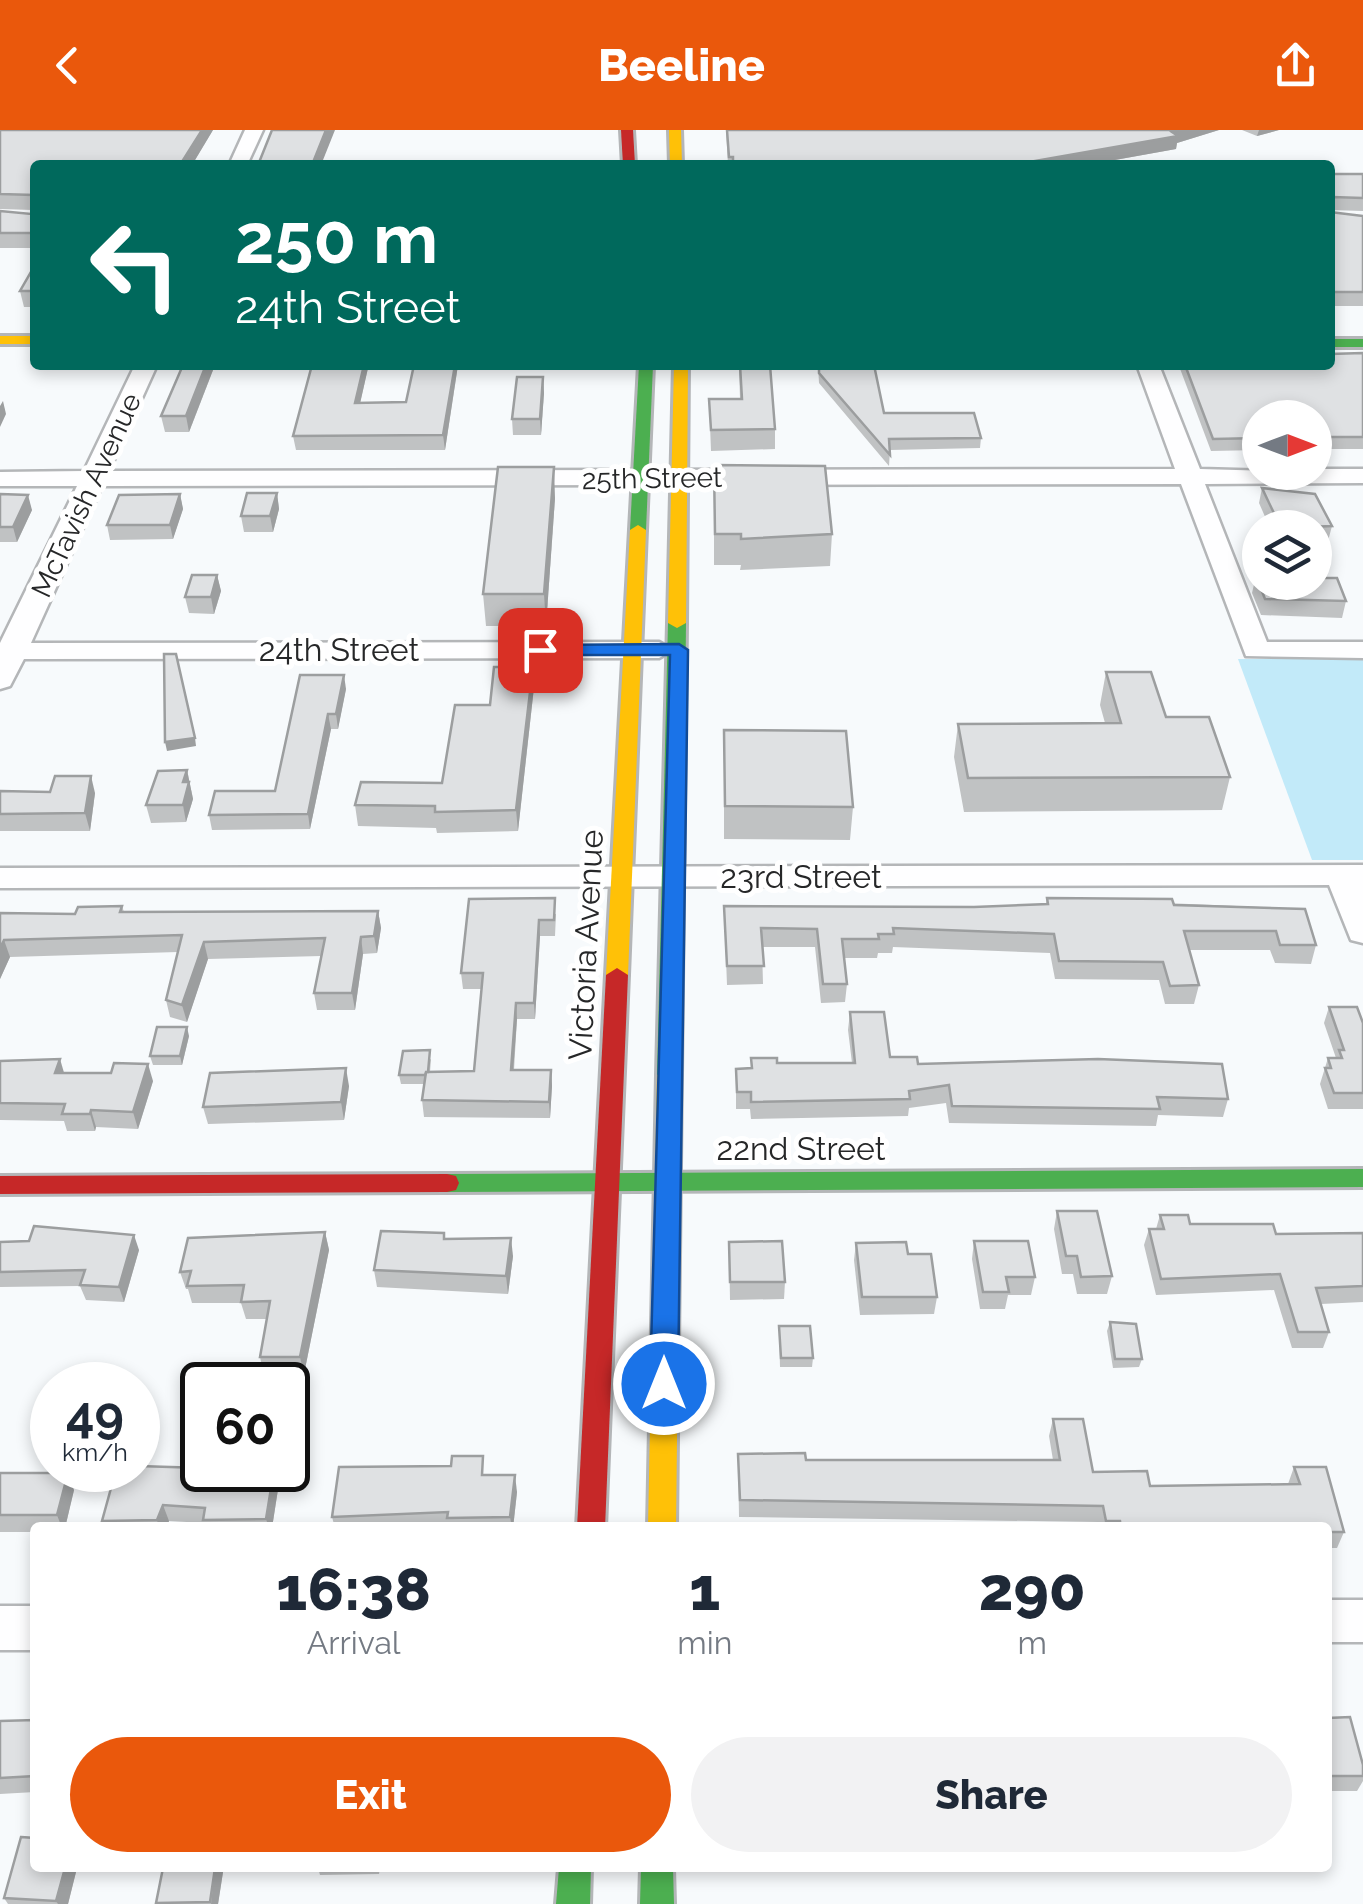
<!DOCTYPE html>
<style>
:root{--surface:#fff;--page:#f2f2f3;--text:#1f2937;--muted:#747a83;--accent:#ea580c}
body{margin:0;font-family:Raleway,sans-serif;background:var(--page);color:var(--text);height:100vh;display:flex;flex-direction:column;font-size:38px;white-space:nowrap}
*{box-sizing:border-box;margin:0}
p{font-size:32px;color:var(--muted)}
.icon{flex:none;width:55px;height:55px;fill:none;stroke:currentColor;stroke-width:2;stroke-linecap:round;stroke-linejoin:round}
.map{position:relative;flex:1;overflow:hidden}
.details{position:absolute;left:30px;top:1392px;width:1302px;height:350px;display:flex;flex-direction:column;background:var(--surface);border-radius:10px;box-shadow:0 5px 15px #0003}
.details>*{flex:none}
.guide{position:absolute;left:30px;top:30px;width:1305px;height:210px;border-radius:10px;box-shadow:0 5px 15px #0003;background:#00695c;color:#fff;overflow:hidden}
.needle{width:65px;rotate:90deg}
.controls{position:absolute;left:1242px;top:270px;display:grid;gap:20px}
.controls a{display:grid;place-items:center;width:90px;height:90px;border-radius:50%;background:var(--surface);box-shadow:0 5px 15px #0003;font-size:50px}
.speed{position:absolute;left:30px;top:1232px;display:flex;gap:20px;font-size:50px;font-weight:700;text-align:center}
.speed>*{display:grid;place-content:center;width:130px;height:130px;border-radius:50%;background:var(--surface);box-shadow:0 5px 15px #0003;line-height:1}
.speed small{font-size:25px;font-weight:400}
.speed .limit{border:5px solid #111;border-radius:15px;background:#fff;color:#111}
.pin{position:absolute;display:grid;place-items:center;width:85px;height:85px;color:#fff;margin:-42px;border-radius:20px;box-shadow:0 5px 15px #0006}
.me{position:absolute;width:110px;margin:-55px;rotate:0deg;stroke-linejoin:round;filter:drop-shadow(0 0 8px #0008)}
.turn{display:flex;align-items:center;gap:35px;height:210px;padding:0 40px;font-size:45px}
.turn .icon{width:130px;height:130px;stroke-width:2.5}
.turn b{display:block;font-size:70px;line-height:85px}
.eta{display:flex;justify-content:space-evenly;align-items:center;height:170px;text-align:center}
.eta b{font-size:60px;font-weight:800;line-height:70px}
.action{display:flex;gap:20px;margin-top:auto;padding:20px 40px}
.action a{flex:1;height:115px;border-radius:60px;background:var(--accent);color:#fff;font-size:40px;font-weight:800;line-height:115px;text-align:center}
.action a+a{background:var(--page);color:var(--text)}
header{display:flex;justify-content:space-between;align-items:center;height:130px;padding:0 40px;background:var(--accent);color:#fff;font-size:45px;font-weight:800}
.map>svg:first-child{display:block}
.green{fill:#c2eaf9}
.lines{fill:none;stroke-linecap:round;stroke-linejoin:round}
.street-casing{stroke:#b4b6b8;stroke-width:5}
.fast-casing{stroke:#b4b6b8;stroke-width:6}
.slow-casing{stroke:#b4b6b8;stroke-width:6}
.jam-casing{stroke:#b4b6b8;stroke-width:6}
.street{fill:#fefeff;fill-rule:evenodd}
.fast{fill:#4caf50;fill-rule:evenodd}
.slow{fill:#ffc107;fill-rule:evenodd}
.jam{fill:#c62828;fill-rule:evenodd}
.wall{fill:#c0c2c3}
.shaded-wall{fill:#9c9e9f}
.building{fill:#dfe1e3;stroke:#9c9e9f;stroke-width:2.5}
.route{fill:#1a73e8;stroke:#114b97;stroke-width:2.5}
.labels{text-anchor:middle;stroke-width:10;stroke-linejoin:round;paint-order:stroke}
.far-street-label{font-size:28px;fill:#262728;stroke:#fff}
.street-label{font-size:32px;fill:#262728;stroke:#fff}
</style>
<header><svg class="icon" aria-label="back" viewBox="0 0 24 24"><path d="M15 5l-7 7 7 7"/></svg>Beeline<svg class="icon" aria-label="share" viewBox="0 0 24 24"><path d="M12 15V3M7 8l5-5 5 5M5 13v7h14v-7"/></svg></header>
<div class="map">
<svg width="1363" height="1774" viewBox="0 0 1363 1774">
<rect width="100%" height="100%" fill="#f7fafc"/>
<polygon class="green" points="1238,529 1363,529 1363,730 1312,730"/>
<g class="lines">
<g class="street-casing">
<g id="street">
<polygon points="245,0 263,0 247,35 229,35"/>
<polygon points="135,235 157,235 109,341 1175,339 1137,235 1159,235 1200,339 1315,342 1315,339 1363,339 1363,353 1205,354 1267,512 1363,512 1363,528 1246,526 1181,354 102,356 31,513 659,512 673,520 659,528 24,529 10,556 0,559 0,513 77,356 0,356 0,342 84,341"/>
<polygon points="1363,735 1363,813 1351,810 1329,755 0,758 0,738"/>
<rect x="1328" y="1470" width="35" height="42"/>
<rect x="0" y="1476" width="35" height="44"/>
</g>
</g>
<g class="fast-casing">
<g id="fast">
<rect x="1330" y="209" width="33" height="8"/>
<polygon points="639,235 653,235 646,400 638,405 630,400"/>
<polygon points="677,488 686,493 681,945 669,953 657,945 668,493"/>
<polygon points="1363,1039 1363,1057 447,1062 438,1060 435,1053 438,1046 447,1044"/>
<polygon points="559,1738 591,1738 590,1774 556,1774"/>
<polygon points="641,1738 673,1738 674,1774 640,1774"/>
</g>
</g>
<g class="slow-casing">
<g id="slow">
<polygon points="669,0 681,0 682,35 670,35"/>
<rect x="0" y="206" width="35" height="8"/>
<polygon points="674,235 688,235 686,493 677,498 668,493"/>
<polygon points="638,395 646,400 628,845 617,852 606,845 630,400"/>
<polygon points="669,937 681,945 676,1398 648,1398 657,945"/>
</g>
</g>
<g class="jam-casing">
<g id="jam">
<polygon points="621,0 633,0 635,35 623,35"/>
<polygon points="617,838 628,845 605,1398 577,1398 606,845"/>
<polygon points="447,1044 456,1046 459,1053 456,1060 447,1062 0,1064 0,1046"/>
</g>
</g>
<use href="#street" class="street"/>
<use href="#fast" class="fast"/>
<use href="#slow" class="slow"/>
<use href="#jam" class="jam"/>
</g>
<g class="wall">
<polygon points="0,0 213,0 192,35 35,35 35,118 0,118 0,81 31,84 32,80 0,79"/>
<polygon points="726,0 1219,0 1177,13 1176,19 1087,35 728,35"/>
<polygon points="1242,0 1279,0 1257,6"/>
<polygon points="1330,44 1363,44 1363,81 1330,80"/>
<polygon points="1330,82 1363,86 1363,176 1330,176"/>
<polygon points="35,135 35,177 24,177 20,161"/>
<polygon points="1363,223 1363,319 1315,319 1315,288 1260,288 1260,320 1211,321 1179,236 1330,235"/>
<polygon points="183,235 212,235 213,240 189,302 165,302 161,286"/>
<polygon points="414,235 458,235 445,320 296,320 293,306 368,238 360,273 406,272"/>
<polygon points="739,235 770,235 775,299 775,319 711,321 709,269 740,269"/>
<polygon points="818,235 874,235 884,283 981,308 980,318 890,320 889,336 819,253"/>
<polygon points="543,247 544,263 541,305 513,305 512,289"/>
<polygon points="714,335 832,404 830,436 740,440 741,435 714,435"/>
<polygon points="1262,358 1332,396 1328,411 1315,411 1315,398 1270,398 1259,373"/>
<polygon points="277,363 279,379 273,402 244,402 241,386"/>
<polygon points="0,364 32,380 17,412 0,412"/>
<polygon points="180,364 183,379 173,409 110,410 107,395"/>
<polygon points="555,368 546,496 486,496 483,464"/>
<polygon points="1260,444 1260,452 1346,471 1342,488 1261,485 1252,463 1256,446 1259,447"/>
<polygon points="217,445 221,461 214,484 189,483 185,467"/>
<polygon points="1106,542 1166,587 1230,647 1222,680 964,682 954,627 958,594 1105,593 1100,575"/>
<polygon points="534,557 518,701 437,703 436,698 358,696 355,675 442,653 490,575"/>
<polygon points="346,559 338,599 331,599 310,699 212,700 209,685 275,661"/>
<polygon points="724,600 853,677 850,710 724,709"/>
<polygon points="187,640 193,669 186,692 151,693 146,675"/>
<polygon points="0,661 95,663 90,701 0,701"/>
<polygon points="1047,768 1305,779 1316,815 1311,834 1275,833 1270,820 1189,820 1199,855 1194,874 1165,874 1159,850 1055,849 1050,823 893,817 892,823 878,823 877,828 844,828 847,854 845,872 821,873 815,817 762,817 763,854 727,855 724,776 974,777 1046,774"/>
<polygon points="469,769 556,784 555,806 540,806 535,889 517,889 514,940 551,940 552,956 550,988 424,987 422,970 424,954 401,954 399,945 431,929 430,942 474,941 481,859 463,859 461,843"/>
<polygon points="122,776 124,782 378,781 381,798 377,823 363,824 355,880 317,880 314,863 321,826 208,829 187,892 170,887 166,870 178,822 10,827 0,849 0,783 75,784"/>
<polygon points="1329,877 1363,893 1363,979 1328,979 1320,954 1328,928 1336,928 1324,893"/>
<polygon points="850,882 890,927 918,934 1228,969 1223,987 1158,985 1156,996 949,993 946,973 909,978 908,986 751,989 750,979 736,979 736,939 751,938 751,928 777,933 852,933 848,900"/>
<polygon points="189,906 182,935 153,935 150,926"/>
<polygon points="0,931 65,943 153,951 138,999 96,997 95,1001 67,1001 64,991 0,990"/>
<polygon points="349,956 344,990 208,994 203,977"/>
<polygon points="1057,1081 1112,1146 1107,1164 1077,1164 1073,1144 1062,1144 1054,1099"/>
<polygon points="1160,1085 1190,1094 1276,1104 1363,1103 1363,1172 1321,1174 1329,1202 1323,1218 1292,1218 1274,1160 1156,1165 1144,1115 1149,1099 1156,1099"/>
<polygon points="325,1102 329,1120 304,1244 264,1245 260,1227 267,1189 246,1189 241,1173 192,1173 188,1159 186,1159 180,1142"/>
<polygon points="445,1109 513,1126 508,1164 377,1157 374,1140"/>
<polygon points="974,1111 1035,1147 1031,1165 1008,1165 1005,1179 980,1179 972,1129"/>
<polygon points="0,1112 139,1120 124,1172 86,1170 80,1156 0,1157"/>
<polygon points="729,1112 785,1152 784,1169 730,1170"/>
<polygon points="856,1113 908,1124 937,1167 934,1184 860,1185 854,1130"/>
<polygon points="1110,1192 1142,1229 1139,1237 1113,1238 1107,1201"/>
<polygon points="779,1196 813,1228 812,1237 780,1237"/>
<polygon points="1053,1289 1093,1342 1150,1356 1288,1354 1294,1337 1344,1402 1337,1418 1328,1418 1328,1398 1099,1398 1098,1392 739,1387 738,1324 806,1330 1053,1330 1049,1306"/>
<polygon points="202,1340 281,1340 272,1398 205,1398 204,1393 169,1391 166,1398 105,1398 102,1391"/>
<polygon points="0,1343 74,1360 65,1398 35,1398 35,1402 0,1402"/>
<polygon points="485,1345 517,1362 513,1398 335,1398 332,1387"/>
<polygon points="1328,1588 1363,1635 1363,1651 1357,1661 1328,1661"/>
<polygon points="35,1590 35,1662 0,1664 0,1591"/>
<polygon points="77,1738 68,1774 8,1774 4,1768"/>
<polygon points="318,1738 380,1738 379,1744 320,1745"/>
<polygon points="223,1742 218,1774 157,1774 156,1773"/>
</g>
<g class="shaded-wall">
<polygon points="202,0 213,0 192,35 180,35"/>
<polygon points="326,0 335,0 321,35 312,35"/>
<polygon points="1179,0 1219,0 1177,13 1176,19 1087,35 1035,35 1035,31"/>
<polygon points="1259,0 1279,0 1257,6"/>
<polygon points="206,235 212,235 213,240 189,302 186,286"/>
<polygon points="364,235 368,235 368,238 357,287 355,273"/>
<polygon points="455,235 458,235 445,320 443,305"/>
<polygon points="543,247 544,263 541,305 540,289"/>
<polygon points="3,271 6,284 0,297 0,276"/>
<polygon points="554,337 555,368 546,496 544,464"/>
<polygon points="277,363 279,379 273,402 270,386"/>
<polygon points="180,364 183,379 173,409 170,395"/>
<polygon points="28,365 32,380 17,412 13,397"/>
<polygon points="217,445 221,461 214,484 211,467"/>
<polygon points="533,537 534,557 518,701 516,680"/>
<polygon points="344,545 346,559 338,599 336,584"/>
<polygon points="328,584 331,599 310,699 308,684"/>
<polygon points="195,608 196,616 167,621 165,612"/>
<polygon points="187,640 193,669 186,692 183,675 183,652"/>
<polygon points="91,646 95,663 90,701 85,683"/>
<polygon points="378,781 381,798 377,823 374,806"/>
<polygon points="539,790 540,806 535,889 534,873"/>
<polygon points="361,807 363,824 355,880 352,863"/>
<polygon points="4,810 10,827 0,849 0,819"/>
<polygon points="204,812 208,829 187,892 182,875"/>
<polygon points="516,873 517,889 512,956 511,940"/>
<polygon points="187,897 189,906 182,935 180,926"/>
<polygon points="60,929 65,946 55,943"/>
<polygon points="148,934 153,951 138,999 133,982"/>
<polygon points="346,938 349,956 344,990 341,972"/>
<polygon points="551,940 552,956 550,988 549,972"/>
<polygon points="91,980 96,997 95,1001 90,984"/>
<polygon points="325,1102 329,1120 304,1244 300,1227"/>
<polygon points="134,1105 139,1120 124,1172 119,1157"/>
<polygon points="511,1108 513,1126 508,1164 506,1146"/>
<polygon points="274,1340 281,1340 272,1398 269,1398 266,1389"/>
<polygon points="68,1343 74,1360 65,1398 62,1398 57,1385"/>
<polygon points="515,1345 517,1362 513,1398 512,1398 510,1387"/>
<polygon points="163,1375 169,1391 166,1398 159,1398 157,1390"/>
<polygon points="65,1738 77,1738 68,1774 58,1774 56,1771"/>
<polygon points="215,1738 221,1738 223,1742 218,1774 211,1774"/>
</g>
<g class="building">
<polygon points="0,0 202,0 180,35 35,35 35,103 0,103 0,81 31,84 34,65 0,64"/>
<polygon points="272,0 326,0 312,35 258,35"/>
<polygon points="727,0 1179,0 1172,2 1178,6 1035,31 1036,35 733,35 733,27 729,27"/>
<polygon points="1330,44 1363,44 1363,68 1333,67 1330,80"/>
<polygon points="1330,82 1363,86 1363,162 1330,162"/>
<polygon points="35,135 35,161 20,161"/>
<polygon points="1363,223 1363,307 1315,307 1315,288 1260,288 1260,308 1213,309 1185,235 1330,235 1330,224"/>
<polygon points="183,235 206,235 186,286 161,286"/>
<polygon points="312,235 364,235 355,273 406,272 414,235 455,235 443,305 293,306"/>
<polygon points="740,235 770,235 775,299 711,300 709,269 742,269"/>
<polygon points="819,235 874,235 884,283 974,283 981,308 889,309 890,325 819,243"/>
<polygon points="517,247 543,247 540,289 512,289"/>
<polygon points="714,335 825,336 832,404 741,409 741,404 715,404"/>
<polygon points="498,337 554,337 544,464 483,464"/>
<polygon points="1262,358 1315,364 1332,396 1281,398"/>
<polygon points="247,363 277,363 270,386 241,386"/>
<polygon points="0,364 28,365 13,397 0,397"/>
<polygon points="180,364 170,395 107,395 119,365"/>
<polygon points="192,445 217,445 211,467 185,467"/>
<polygon points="1256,446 1260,447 1260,452 1315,452 1315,448 1337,448 1346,471 1265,469"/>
<polygon points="164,524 176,524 195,608 165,612"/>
<polygon points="494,537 533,537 516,680 435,682 435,676 355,675 361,652 442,653 455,575 490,575"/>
<polygon points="1106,542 1151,542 1166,587 1209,587 1230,647 968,648 958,594 1121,593"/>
<polygon points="300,545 344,545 336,584 328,584 308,684 209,685 215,661 275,661"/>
<polygon points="724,600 846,601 853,677 725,676"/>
<polygon points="187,640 183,652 189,652 183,675 146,675 158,641"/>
<polygon points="55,646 91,646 85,683 0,684 0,661 50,662"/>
<polygon points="555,768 554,790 539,790 534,873 516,873 511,940 551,940 549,972 422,970 426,942 474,941 483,843 461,843 469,769"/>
<polygon points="1047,768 1172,769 1174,775 1305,779 1316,815 1280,815 1276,801 1184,801 1199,855 1170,856 1163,832 1059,831 1054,804 893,798 894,804 878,804 879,809 842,809 847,854 823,854 817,799 761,798 764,836 727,836 724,776 974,777 1048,774"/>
<polygon points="122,776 120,782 378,781 374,806 361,807 352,863 314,863 325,808 204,812 182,875 166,870 182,805 4,810 0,819 0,783 75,784 78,777"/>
<polygon points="1329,877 1357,877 1363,893 1363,963 1334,963 1325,938 1331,938 1328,928 1342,928 1339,920 1344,920"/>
<polygon points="850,882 884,882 890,927 917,927 918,934 1098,929 1222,934 1228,969 1157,967 1160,979 952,976 949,955 909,961 910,969 751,972 751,962 737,962 736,939 752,938 751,928 777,928 777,933 855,933"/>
<polygon points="157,897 187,897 180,926 150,926"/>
<polygon points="430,920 428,942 426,942 425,945 399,945 403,921"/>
<polygon points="60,929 55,943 111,943 114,933 148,934 133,982 91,980 90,984 62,984 65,974 0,973 0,931"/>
<polygon points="346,938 341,972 203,977 210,943"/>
<polygon points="1057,1081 1097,1081 1112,1146 1081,1147 1077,1126 1066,1126"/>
<polygon points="1160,1085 1188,1085 1190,1094 1273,1094 1276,1104 1363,1103 1363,1156 1316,1158 1329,1202 1298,1202 1280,1144 1161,1149 1149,1099 1164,1099"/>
<polygon points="34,1096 134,1105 119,1157 80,1155 85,1140 0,1142 0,1112 29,1111"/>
<polygon points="381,1101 444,1103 444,1109 511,1108 506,1146 374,1140"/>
<polygon points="325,1102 300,1227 260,1227 270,1171 241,1172 244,1155 187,1156 191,1141 180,1142 188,1108"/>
<polygon points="782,1111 785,1152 730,1152 729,1112"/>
<polygon points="974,1111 1028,1111 1035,1147 1006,1147 1009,1162 983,1162"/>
<polygon points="906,1112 908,1124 931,1124 937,1167 862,1167 856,1113"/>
<polygon points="1110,1192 1136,1194 1142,1229 1115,1229"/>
<polygon points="779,1196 810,1196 813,1228 781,1228"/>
<polygon points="1053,1289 1083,1289 1093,1342 1147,1341 1150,1356 1300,1354 1294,1337 1326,1337 1344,1402 1328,1402 1328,1398 1121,1398 1120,1391 1106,1391 1103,1376 740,1370 738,1324 805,1323 806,1330 1060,1330"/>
<polygon points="452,1326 483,1326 482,1345 515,1345 510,1387 447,1388 448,1382 332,1387 339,1337 451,1336"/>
<polygon points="138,1336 202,1338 202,1340 274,1340 266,1389 203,1390 205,1378 163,1375 157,1390 102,1391 116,1340 138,1340"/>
<polygon points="0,1343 68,1343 57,1385 0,1385"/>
<polygon points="1350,1587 1363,1635 1363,1646 1328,1646 1328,1588"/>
<polygon points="35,1590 35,1646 0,1648 0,1591"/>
<polygon points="21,1707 35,1708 35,1738 65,1738 56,1771 4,1768"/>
<polygon points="163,1738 215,1738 210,1772 156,1773"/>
</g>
<polygon class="route" points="679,514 688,520 678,1254 674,1262 654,1262 650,1254 670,525 540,525 531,520 540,515"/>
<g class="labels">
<g class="far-street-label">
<text transform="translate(652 348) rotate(-1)" y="10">25th Street</text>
<text transform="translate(86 365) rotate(-65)" y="10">McTavish Avenue</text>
</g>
<g class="street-label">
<text x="339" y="531">24th Street</text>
<text x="801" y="758">23rd Street</text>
<text transform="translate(586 815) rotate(-87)" y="11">Victoria Avenue</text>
<text x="801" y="1030">22nd Street</text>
</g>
</g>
</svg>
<div class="controls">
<a><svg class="needle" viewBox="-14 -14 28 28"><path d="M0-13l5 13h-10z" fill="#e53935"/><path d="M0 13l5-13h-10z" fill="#747a83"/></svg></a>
<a><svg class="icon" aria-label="layers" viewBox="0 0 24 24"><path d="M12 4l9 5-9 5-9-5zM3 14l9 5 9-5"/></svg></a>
</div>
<div class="speed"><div>49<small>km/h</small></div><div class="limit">60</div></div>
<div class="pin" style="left:540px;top:520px;background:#d93025"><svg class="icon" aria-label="arrive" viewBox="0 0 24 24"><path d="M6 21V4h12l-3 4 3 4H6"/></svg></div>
<svg class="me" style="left:664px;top:1254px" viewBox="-20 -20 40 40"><circle r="17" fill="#1a73e8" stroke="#fff" stroke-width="3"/><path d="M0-11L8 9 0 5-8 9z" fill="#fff"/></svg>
<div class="guide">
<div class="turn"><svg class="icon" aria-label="left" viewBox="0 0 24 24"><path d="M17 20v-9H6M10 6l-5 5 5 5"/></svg><div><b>250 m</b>24th Street</div></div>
</div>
<section class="details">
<div class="eta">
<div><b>16:38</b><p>Arrival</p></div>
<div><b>1</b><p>min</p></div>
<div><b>290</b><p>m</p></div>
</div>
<div class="action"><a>Exit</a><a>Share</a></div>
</section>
</div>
